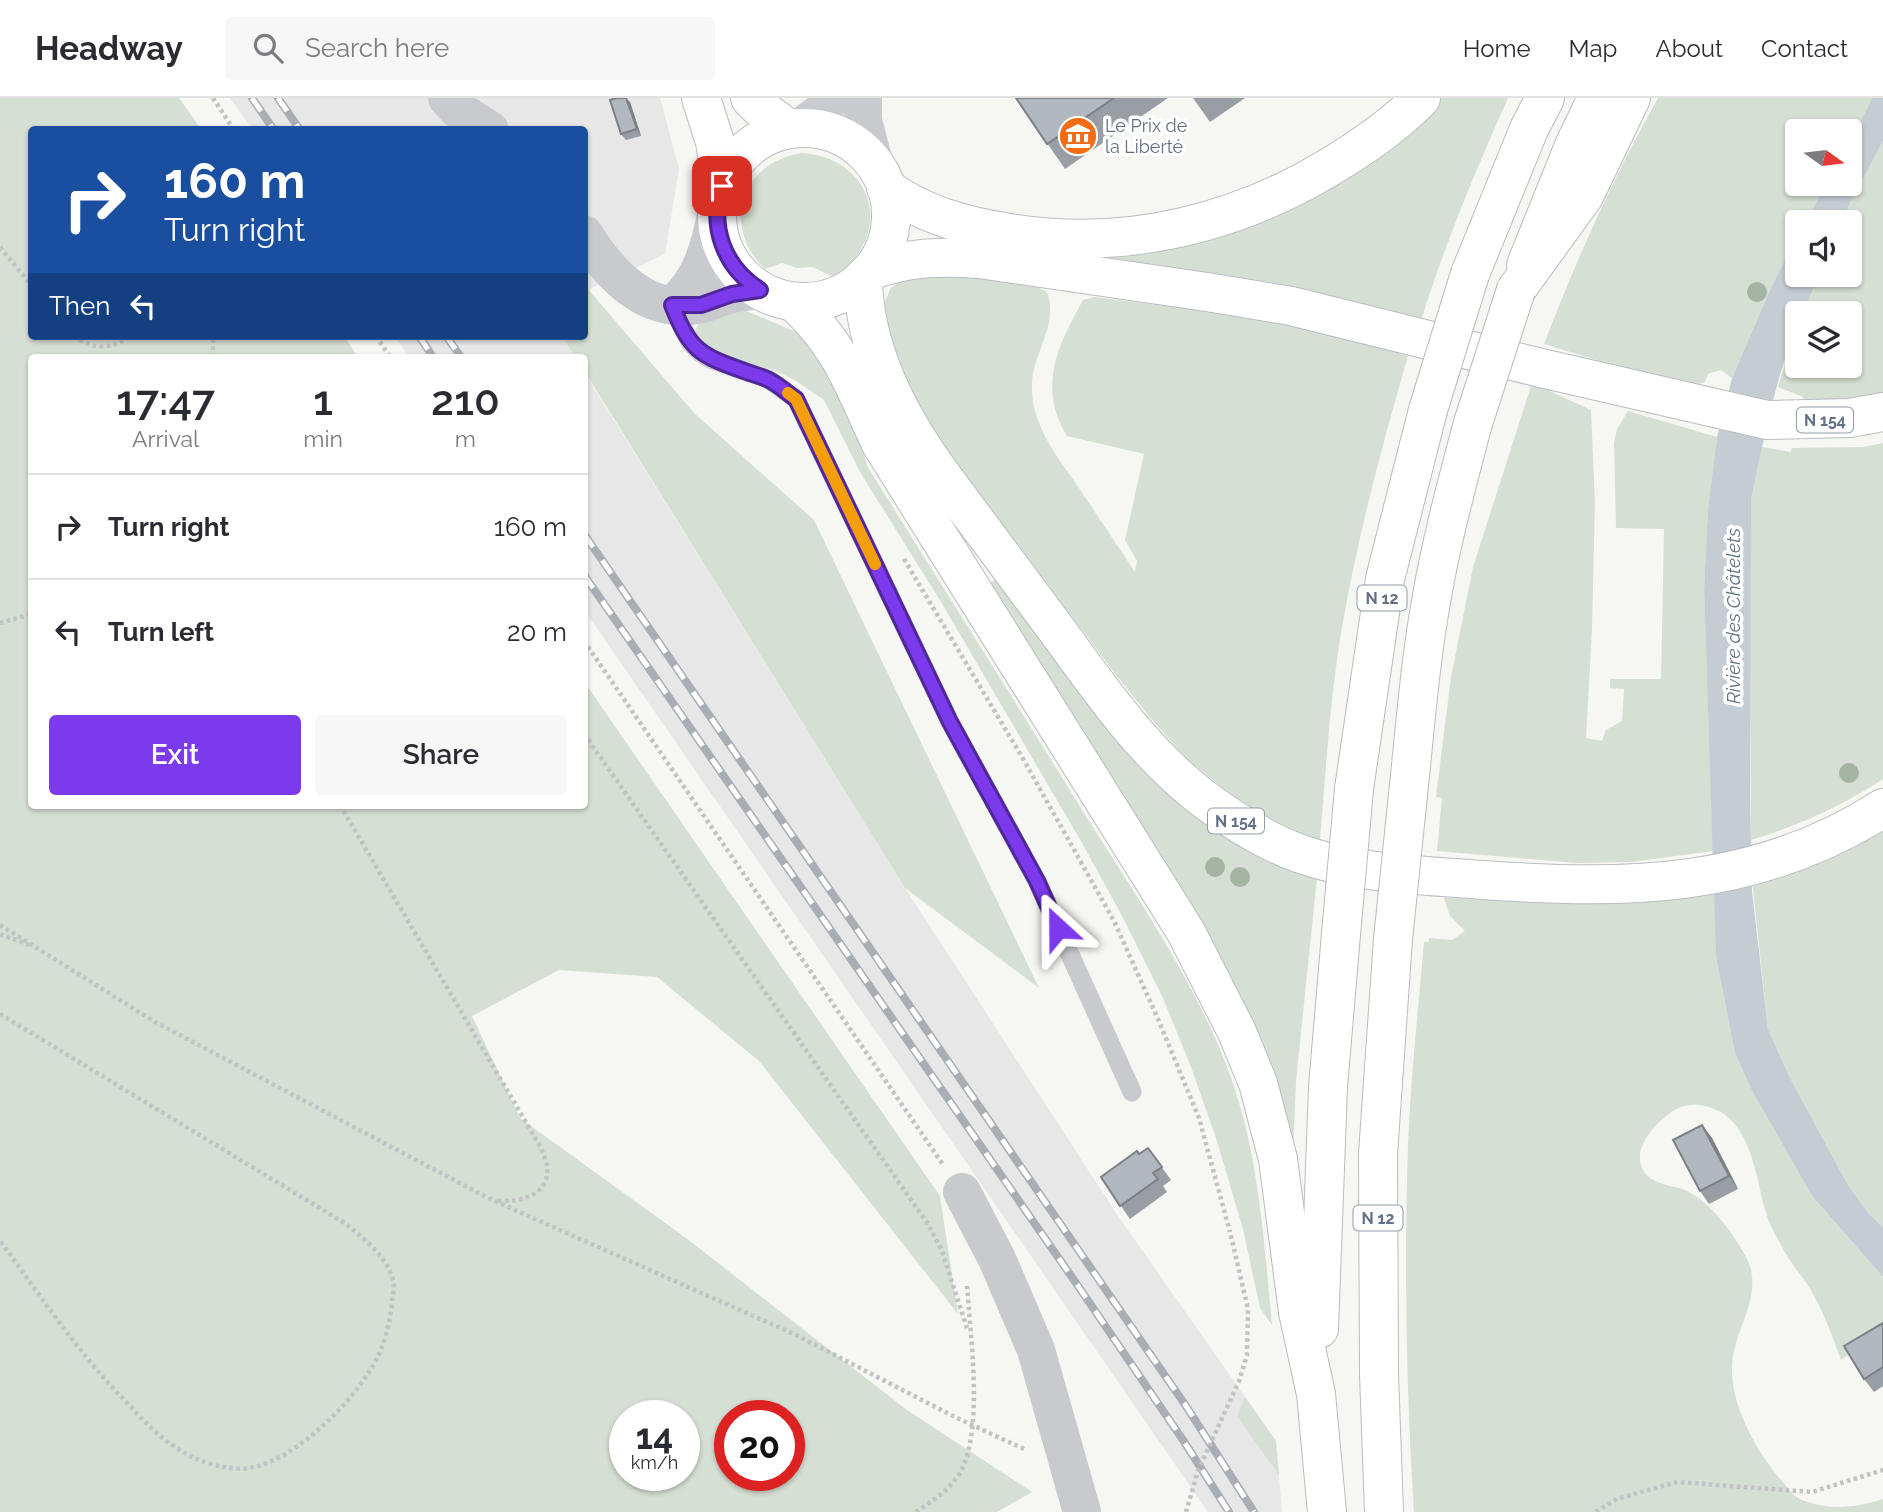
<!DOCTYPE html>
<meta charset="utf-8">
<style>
:root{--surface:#fff;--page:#f7f7f7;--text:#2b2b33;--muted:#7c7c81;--line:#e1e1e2;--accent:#7c3aed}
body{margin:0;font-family:Raleway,sans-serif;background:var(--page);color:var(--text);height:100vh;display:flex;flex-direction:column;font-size:26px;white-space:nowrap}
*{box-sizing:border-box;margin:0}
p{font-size:23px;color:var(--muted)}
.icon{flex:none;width:38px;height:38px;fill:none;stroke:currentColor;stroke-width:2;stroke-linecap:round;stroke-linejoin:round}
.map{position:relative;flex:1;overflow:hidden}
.sheet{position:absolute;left:28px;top:256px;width:560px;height:455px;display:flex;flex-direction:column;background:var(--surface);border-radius:7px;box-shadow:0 2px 5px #0004}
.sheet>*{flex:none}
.banner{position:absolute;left:28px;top:28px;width:560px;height:214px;border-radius:7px;box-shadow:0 2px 5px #0004;background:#1a4fa0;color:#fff;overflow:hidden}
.needle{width:46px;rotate:104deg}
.controls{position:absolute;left:1785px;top:21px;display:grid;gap:14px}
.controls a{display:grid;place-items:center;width:77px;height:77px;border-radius:7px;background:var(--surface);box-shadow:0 2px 5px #0004;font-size:35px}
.speed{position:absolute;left:609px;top:1302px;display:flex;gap:14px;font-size:35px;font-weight:700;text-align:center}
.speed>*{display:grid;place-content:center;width:91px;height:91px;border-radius:50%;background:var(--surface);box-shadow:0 2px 5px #0004;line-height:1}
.speed small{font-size:18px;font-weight:400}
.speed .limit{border:10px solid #d22;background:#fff;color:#111}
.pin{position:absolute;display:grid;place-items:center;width:60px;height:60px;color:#fff;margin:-30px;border-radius:14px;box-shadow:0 4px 10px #0006}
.me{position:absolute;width:77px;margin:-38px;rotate:336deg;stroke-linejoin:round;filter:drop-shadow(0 0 5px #0008)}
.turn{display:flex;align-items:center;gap:24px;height:147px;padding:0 21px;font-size:32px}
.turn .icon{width:91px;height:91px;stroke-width:2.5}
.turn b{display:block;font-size:49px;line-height:60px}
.then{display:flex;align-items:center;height:66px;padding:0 21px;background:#0003;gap:14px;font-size:26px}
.eta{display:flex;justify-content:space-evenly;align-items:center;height:119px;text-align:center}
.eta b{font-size:42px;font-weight:600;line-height:49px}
.button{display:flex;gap:14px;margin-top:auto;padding:14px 21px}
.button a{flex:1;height:80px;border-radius:7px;background:var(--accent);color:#fff;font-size:28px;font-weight:600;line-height:80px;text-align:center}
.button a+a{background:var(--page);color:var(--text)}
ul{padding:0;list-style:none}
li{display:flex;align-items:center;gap:21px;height:105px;padding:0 21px;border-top:2px solid var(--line)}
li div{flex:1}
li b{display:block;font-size:26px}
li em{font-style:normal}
header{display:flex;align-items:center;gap:42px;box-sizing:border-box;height:98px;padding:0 35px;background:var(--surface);border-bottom:2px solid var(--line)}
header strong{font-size:33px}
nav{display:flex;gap:38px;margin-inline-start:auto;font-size:24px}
.search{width:490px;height:63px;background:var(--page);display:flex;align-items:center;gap:18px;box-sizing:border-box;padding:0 24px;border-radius:7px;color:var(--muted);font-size:26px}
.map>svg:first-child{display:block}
.built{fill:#e6e7e6}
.green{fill:#d6dfd3;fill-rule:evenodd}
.water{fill:#c5cdd4}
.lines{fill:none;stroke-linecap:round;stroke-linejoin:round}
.primary-casing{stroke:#babdc1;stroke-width:40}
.highway-casing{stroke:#b9bcbf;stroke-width:40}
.path{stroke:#c0c2c4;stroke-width:4.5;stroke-dasharray:3.5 3.5;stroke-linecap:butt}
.lane{stroke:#c8cace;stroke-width:19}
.street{stroke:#c8cace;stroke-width:38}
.primary{stroke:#fff;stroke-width:38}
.highway{stroke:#fff;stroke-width:38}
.rail-casing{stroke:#a9adb4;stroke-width:8}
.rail{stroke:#fff;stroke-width:5;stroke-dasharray:16;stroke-linecap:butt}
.highway-bridge-casing{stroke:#b9bcbf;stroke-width:40;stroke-linecap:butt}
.path-bridge{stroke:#c0c2c4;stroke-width:4.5;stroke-dasharray:3.5 3.5;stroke-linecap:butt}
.highway-bridge{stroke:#fff;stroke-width:38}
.tree{fill:#a5b4a3}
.wall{fill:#999ea4}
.shaded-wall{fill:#7d8186}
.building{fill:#b2b8bf;stroke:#7d8186;stroke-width:2}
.route-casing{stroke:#51269a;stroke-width:18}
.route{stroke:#7c3aed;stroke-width:12}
.slow{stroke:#f59e0b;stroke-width:12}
.labels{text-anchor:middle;stroke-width:7;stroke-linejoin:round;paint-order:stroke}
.shield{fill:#fff;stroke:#919cab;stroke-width:2}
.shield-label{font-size:16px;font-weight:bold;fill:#627187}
.poi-label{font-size:18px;fill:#627187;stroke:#fff;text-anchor:start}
.water-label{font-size:19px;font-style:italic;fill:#5e7383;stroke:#fff}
</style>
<header>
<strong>Headway</strong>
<div class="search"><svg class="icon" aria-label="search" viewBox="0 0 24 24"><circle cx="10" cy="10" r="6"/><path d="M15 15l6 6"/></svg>Search here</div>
<nav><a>Home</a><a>Map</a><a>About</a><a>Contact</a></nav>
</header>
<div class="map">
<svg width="1883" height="1414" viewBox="0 0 1883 1414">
<rect width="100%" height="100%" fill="#f6f7f2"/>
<g class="built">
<polygon points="230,0 660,0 679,71 665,156 585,193 584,32 252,31"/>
<polygon points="395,238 562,238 575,259 409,259"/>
<polygon points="584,274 905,790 1118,1118 1276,1343 1282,1414 1208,1414 585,513"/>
</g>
<g class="green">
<path d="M 0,0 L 179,0 L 201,31 L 32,32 L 32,238 L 344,238 L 358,259 L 32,259 L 32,707 L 584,707 L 585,585 L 940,1098 L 958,1216 L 759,963 L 657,879 L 559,872 L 472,918 L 520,1020 L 686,1140 L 907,1312 L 1032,1394 L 997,1414 L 0,1414 ZM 625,1318 L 684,1318 L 684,1377 L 625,1377 ZM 730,1318 L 789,1318 L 789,1377 L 730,1377 Z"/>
<path d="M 1436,0 L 1508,0 C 1475,74 1444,148 1420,226 L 1081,165 L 1141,148 Z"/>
<path d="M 1658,0 L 1872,0 L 1850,45 L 1850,33 L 1797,33 L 1797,86 L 1827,86 L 1805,124 L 1797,124 L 1797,137 L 1769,194 L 1732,280 L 1721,272 L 1708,276 L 1705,284 L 1688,290 L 1544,246 C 1576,162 1614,78 1658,0 Z"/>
<polygon points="1883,43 1883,302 1806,310 1803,299 1778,289 1797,228 1797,268 1850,268 1850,215 1803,215 1819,177 1850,177 1850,124 1840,124"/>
<path d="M 802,55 C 876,60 895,140 833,179 L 813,169 L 797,170 L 782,165 L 765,171 C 720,128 741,64 802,55 Z"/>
<path d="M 934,172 L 1035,188 L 1047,194 C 1060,227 1030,258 1032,292 C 1033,331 1060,362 1081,393 C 1099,420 1117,447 1135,474 L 1137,463 L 1125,442 L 1144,356 L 1067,338 C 1037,289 1058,247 1083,202 L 1095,199 L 1222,215 L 1312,231 L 1408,258 C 1382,347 1358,438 1342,529 C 1330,600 1326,671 1320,742 L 1279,726 L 1234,699 L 1186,660 L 1153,623 L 1113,573 L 922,320 L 893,261 L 883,209 L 890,191 L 900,183 Z"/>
<polygon points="588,191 694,315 814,422 1039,890 905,790 585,274 584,259 575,259 562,238 584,238 585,193"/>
<path d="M 721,207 L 749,214 L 796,234 L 813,244 L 862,348 L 867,368 C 941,486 1015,604 1089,723 C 1140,804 1197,887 1230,977 C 1259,1057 1264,1143 1272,1227 L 1260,1210 L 1243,1131 L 1216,1040 L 1191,969 L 1163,900 L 1121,816 L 1082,745 L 941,504 L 860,374 L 824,302 L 796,283 L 774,272 L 741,264 L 703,248 L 695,233 L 703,216 Z"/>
<polygon points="1532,285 1591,312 1595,405 1592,530 1586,640 1602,643 1606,632 1622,623 1624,591 1610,590 1610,581 1661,581 1664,431 1616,430 1614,345 1617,331 1628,313 1717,339 1708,410 1704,491 1713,753 1632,764 1577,765 1437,753 1442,700 1436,699 1451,579 1473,469"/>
<path d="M 1883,345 L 1883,681 C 1842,708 1798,728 1751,742 L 1749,422 L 1751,402 L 1762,349 L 1791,354 L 1792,350 L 1863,349 Z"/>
<polygon points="1002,477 1179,705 1207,727 1239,747 1317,780 1296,983 1293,1056 985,489"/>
<polygon points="1883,724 1883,1129 1870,1117 1848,1087 1790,980 1768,931 1752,782"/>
<path d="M 1715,791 L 1716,859 L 1735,955 L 1751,991 L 1812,1098 L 1883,1179 L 1883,1231 L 1841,1262 C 1832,1237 1823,1212 1809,1189 C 1800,1175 1787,1161 1780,1145 C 1774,1135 1768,1123 1765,1111 C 1755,1074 1750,1018 1705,1008 C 1693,1005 1680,1007 1670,1015 C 1658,1024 1642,1040 1640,1057 C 1639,1066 1643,1075 1650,1080 C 1660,1087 1674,1088 1685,1092 C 1711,1104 1732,1134 1745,1157 C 1767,1196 1733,1230 1732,1269 C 1731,1309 1757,1354 1782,1383 C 1787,1389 1793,1398 1800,1401 C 1827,1413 1857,1410 1883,1401 L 1883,1414 L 1414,1414 C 1406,1291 1404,1169 1408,1046 C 1411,979 1418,911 1424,844 L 1429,844 L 1429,840 L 1452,842 L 1465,833 L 1450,818 L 1444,800 Z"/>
<polygon points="1245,1299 1276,1343 1279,1377 1237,1318"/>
</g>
<g class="water">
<polygon points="1872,0 1883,0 1883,43 1840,124 1805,124 1827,86 1850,86 1850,45"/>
<path d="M 1797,137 L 1797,177 L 1819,177 L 1803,215 L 1797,215 L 1797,228 C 1775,281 1763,345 1751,402 L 1750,695 L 1752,793 L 1768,931 L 1790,980 L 1848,1087 L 1870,1117 L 1883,1129 L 1883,1179 L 1812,1098 L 1751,991 L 1735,955 L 1716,859 L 1704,491 L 1708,410 L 1717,339 L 1732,280 L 1769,194 Z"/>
</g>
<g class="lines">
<g class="primary-casing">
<g id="primary">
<polyline points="701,0 715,44 722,88"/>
<polyline points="750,0 760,10 789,31"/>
<circle cx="804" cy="117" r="87"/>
<polyline points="1526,167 1574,48 1597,0"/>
<path d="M 870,173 C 907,159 941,158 979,161 L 1207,194 L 1291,208 L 1541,270 L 1767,322 L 1850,320 L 1883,314"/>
<path d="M 863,180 C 864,252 899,318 940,375 C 980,428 1019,482 1059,535 C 1101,593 1143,653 1200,698 C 1229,720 1263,742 1298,755 C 1355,776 1422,777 1483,782 C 1627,792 1757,791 1883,710"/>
</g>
</g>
<g class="highway-casing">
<g id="highway">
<path d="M 886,90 C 924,117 964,128 1010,135 C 1126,154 1242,125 1341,62 C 1370,44 1397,25 1421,0"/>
<polyline points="1470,176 1529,31 1545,0"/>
<polyline points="1516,192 1584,98 1631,0"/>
<path d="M 794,204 C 842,248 854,289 881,346 L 1186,834 L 1237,934 L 1258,985 L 1278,1061 L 1298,1214 L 1316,1296 L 1327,1414"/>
<polyline points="1354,691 1385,481 1428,312"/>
<path d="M 1408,697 C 1415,630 1420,564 1432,498 C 1442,440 1458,382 1473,325"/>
<polyline points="1319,1231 1328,989 1341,836"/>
<polyline points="1384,1414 1379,1276 1378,1056 1393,841"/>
</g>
</g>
<g class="path">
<polyline points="213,0 234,32"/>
<polyline points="0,149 32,188"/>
<path d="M 74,238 C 94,252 111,252 130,238"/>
<polyline points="376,238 390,259"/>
<polyline points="213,259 213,238"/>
<polyline points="904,461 1022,659 1114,823 1158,921 1199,1020 1230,1134"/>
<polyline points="0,525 32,516"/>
<polyline points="584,543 944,1068"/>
<polyline points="584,636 928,1126 942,1153 967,1230"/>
<path d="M 340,707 L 541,1050 C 543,1056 546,1061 547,1067 C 552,1097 518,1106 495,1102"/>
<polyline points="0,827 155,924 488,1100 796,1237 953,1318 1026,1352"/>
<polyline points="0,836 29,847"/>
<path d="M 0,916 L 346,1126 C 365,1142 386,1157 393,1182 C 395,1188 393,1196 392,1203 C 391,1218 387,1235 382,1249 C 365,1294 297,1363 249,1370 C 230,1372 209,1367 192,1359 C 169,1348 148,1328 131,1309 C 81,1259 42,1200 0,1143"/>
<path d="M 916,1414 C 934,1402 953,1390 963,1369 C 983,1322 970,1238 967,1186"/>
<polyline points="1596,1414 1617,1401 1677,1384 1812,1394 1883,1372"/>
</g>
<polyline class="lane" points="672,207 690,244 701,255 712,262 768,281 796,301 950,624 1037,783 1132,994"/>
<g class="street">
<polyline points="447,0 457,11 490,32"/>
<polyline points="863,0 863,22 874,65"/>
<polyline points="799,30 820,15 832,0"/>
<path d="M 584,136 C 609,176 645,216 697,207 C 706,206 713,202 722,199 C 734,194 747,194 760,192"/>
<path d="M 672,207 C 701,184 710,148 717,113"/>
<polyline points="962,1094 997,1161 1036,1252 1082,1414"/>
</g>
<use href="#primary" class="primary"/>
<use href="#highway" class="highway"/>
<g class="rail-casing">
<g id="rail">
<polyline points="252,0 274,32"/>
<polyline points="278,0 300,32"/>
<polyline points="419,238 433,259"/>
<polyline points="446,238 461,259"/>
<polyline points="584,436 1186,1308 1254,1414"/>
<polyline points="584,477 1076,1185 1183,1342 1229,1414"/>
</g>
</g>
<use href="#rail" class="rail"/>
<g class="highway-bridge-casing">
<g id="highway-bridge">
<polyline points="1428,312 1470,176"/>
<polyline points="1473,325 1516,192"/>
<polyline points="1341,836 1354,691"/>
<polyline points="1393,841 1408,697"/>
</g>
</g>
<polyline class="path-bridge" points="1186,1414 1198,1373 1239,1283 1247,1257 1248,1211 1230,1134"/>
<use href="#highway-bridge" class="highway-bridge"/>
</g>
<g class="tree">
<circle cx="1757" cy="194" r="10"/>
<circle cx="1849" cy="675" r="10"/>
<circle cx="1215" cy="769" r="10"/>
<circle cx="1240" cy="779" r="10"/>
</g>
<g class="wall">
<polygon points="1016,0 1168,0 1065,71"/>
<polygon points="1193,0 1245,0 1210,24"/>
<polygon points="630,4 641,38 626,42 621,36"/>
<polygon points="1702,1027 1712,1040 1738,1091 1709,1106 1700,1093"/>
<polygon points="1148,1050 1171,1082 1163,1088 1167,1094 1130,1121 1101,1079"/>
<polygon points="1883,1225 1883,1288 1874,1294 1864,1281"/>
</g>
<g class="shaded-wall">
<polygon points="626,0 630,4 641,38 637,31"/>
<polygon points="1702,1027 1712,1040 1738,1091 1729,1078"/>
</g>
<g class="building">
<polygon points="617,0 626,0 637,31 621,36 610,2"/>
<polygon points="1016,0 1114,0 1047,46"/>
<polygon points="1702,1027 1729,1078 1700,1093 1673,1042"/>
<polygon points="1148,1050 1162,1069 1153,1075 1158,1081 1120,1108 1101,1079 1137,1053 1139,1056"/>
<polygon points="1883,1225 1883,1269 1864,1281 1844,1248"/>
</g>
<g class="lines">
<g class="route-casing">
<path id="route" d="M 722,88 C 709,129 724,169 760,192 L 732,196 L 701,207 L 672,207 C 690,252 699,257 744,273 C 752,276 761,278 769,282 C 779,287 787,295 796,301 L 950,624 L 1037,783 L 1058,830"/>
</g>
<use href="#route" class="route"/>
<polyline class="slow" points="788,295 796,301 875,466"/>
</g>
<defs>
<g id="museum-disc" transform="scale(2.0125)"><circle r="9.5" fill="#f46d15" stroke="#fff"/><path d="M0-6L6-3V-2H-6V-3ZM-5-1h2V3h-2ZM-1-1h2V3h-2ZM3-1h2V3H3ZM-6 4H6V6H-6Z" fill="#fff"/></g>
</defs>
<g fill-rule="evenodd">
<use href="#museum-disc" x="1078" y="38"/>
</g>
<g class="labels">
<g class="shield">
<rect x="1797" y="309.5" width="56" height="25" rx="5"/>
<rect x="1357.5" y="487.5" width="49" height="25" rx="5"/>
<rect x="1208" y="710.5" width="56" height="25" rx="5"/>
<rect x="1353.5" y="1107.5" width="49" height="25" rx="5"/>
</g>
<g class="shield-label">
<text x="1825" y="328">N 154</text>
<text x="1382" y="506">N 12</text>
<text x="1236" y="729">N 154</text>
<text x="1378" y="1126">N 12</text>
</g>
<g class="poi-label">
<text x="1105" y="34">Le Prix de<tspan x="1105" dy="21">la Liberté</tspan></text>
</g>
<g class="water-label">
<text transform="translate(1733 518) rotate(-90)" y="7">Rivière des Châtelets</text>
</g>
</g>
</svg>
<div class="controls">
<a><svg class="needle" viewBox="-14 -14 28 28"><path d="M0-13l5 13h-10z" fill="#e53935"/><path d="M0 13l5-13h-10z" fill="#7c7c81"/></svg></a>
<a><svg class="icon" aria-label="sound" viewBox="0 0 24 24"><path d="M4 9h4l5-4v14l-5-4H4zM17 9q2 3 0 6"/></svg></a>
<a><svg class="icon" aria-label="layers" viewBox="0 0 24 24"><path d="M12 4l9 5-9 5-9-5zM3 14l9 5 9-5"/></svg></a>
</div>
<div class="speed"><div>14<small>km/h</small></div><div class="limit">20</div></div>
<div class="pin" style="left:722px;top:88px;background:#d93025"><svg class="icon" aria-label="arrive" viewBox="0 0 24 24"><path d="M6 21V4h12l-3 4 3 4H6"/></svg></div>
<svg class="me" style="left:1058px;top:830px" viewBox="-20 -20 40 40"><path d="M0-17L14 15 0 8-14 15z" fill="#7c3aed" stroke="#fff" stroke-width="4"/></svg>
<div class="banner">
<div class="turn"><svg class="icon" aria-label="right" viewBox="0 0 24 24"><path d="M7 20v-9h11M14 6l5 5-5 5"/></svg><div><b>160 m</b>Turn right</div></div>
<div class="then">Then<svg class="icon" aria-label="left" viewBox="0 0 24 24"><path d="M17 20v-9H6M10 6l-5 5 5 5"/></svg></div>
</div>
<section class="sheet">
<div class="eta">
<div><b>17:47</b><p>Arrival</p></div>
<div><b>1</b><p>min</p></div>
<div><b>210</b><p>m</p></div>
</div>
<ul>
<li><svg class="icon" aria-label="right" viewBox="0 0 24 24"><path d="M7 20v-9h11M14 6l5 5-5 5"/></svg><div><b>Turn right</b></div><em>160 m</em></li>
<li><svg class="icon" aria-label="left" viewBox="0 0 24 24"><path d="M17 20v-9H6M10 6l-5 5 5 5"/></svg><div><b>Turn left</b></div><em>20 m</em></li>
</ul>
<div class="button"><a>Exit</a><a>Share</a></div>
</section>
</div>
